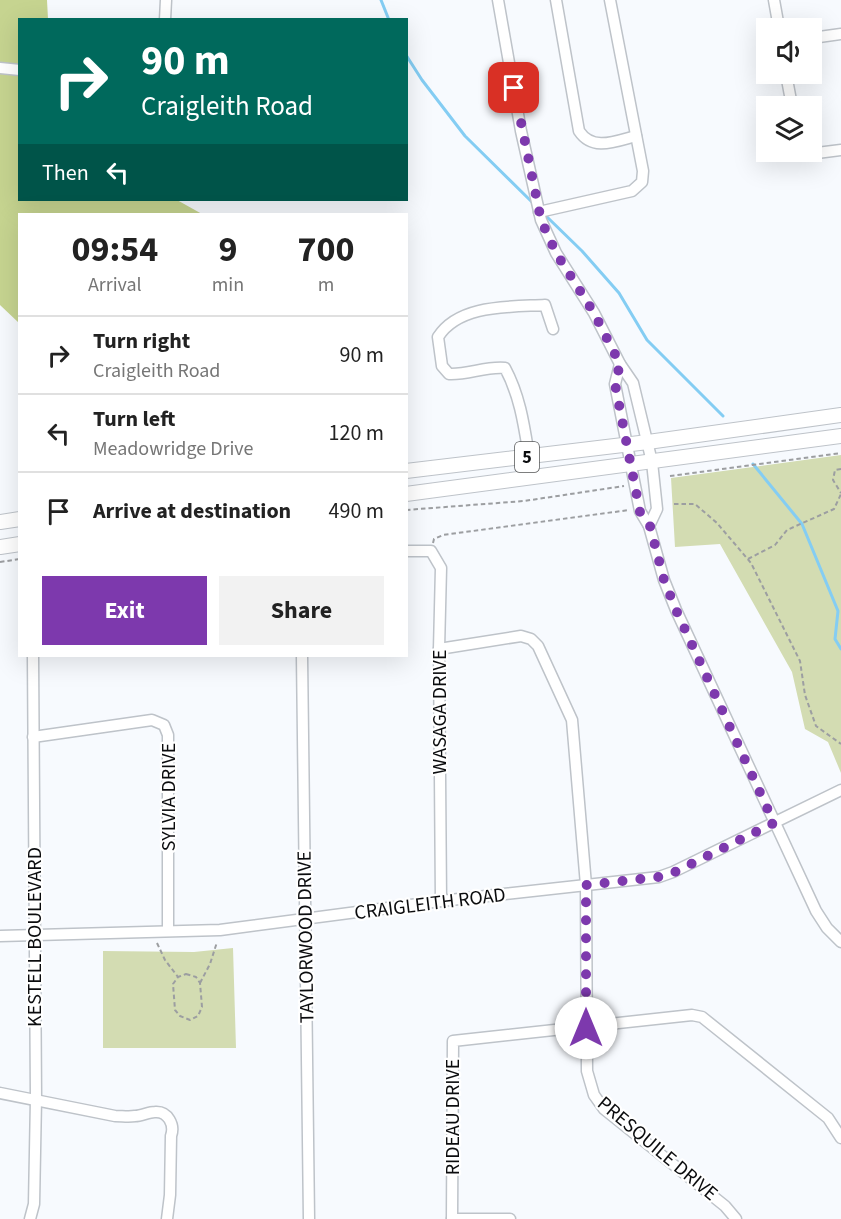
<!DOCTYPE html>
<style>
:root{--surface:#fff;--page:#f2f2f2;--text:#222;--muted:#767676;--line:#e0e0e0;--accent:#7d39ad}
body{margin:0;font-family:"Source Sans 3",sans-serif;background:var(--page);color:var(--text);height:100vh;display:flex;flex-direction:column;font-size:22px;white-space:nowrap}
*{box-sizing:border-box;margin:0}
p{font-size:20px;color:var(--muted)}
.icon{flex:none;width:33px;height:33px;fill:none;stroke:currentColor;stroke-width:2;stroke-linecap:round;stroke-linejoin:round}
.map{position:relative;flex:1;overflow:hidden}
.side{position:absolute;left:18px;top:213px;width:390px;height:444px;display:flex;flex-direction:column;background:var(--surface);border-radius:0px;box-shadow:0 6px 24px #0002}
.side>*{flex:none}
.guide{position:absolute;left:18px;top:18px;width:390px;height:183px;border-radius:0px;box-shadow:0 6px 24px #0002;background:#00695c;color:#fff;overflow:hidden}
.tools{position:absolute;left:756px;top:18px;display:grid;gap:12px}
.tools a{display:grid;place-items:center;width:66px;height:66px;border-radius:0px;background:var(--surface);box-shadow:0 6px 24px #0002;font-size:30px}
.pin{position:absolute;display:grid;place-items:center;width:51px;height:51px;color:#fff;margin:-26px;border-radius:12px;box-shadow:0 3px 9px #0006}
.me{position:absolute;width:66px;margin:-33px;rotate:0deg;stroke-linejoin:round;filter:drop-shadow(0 0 4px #0008)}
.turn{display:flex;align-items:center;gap:21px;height:126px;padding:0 24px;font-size:27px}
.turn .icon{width:78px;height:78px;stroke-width:2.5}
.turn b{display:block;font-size:42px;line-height:51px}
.then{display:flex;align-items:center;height:57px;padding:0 24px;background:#0003;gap:12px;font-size:22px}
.eta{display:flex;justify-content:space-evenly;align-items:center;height:102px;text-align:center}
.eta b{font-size:36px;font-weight:700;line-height:42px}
.action{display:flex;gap:12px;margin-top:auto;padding:12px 24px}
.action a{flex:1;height:69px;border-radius:0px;background:var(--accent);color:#fff;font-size:24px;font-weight:700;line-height:69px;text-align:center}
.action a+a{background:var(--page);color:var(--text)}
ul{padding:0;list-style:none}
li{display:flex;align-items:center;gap:18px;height:78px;padding:0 24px;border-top:2px solid var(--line)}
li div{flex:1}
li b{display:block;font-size:22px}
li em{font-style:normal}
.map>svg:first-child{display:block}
.green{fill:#d3dcb2}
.forest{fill:#c6d490}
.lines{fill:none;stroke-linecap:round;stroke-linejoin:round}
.stream{stroke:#84cdf3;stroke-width:3}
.minor-casing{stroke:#bec3c9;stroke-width:13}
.major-casing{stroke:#bec3c9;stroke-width:16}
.path{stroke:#9c9ea1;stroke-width:2;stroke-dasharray:4.5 3;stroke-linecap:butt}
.minor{stroke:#fff;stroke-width:10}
.major{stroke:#fff;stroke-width:14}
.route{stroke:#7d39ad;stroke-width:10;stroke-dasharray:0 18}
.labels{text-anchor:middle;stroke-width:4.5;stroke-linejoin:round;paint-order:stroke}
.shield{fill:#fff;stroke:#545556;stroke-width:1.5}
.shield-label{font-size:18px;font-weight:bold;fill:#0b0c0e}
.street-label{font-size:20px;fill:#0b0c0e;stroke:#fff}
</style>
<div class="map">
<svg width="841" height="1219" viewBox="0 0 841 1219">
<rect width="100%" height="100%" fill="#f7fafe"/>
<g class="green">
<polygon points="841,455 841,773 828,742 805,729 792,672 720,544 675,547 671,478"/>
<polygon points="233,948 236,1048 103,1048 103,951 194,952"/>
</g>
<polygon class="forest" points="0,0 47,0 48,19 20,20 20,200 177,200 202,214 20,214 19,323 0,305"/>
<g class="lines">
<g class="stream">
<polyline points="381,0 389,20"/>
<polyline points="406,55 422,80 465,136 534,204"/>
<polyline points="545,215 582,251 619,293 647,340 723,416"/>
<polyline points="753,464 802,524 838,611 835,639 841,649"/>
</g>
<g class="minor-casing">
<g id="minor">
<polyline points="498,0 521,131 541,220 556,253 594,313 620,364 633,383 652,462 657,509 649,526"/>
<path d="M 556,0 L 579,131 C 593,152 616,141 636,136"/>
<polyline points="774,0 779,28"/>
<polyline points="165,20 166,0"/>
<polyline points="812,38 841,34"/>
<polyline points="0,68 20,70"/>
<polyline points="786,74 792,106"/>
<polyline points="811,152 817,153 841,150"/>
<polyline points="539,212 632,191 642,182 643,171 610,0"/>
<polyline points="620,364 615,384 640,511 649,526 664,580 676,610 816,911 827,928 841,942"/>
<path d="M 529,456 C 524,425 520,396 505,368 C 486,366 468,375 449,374 L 442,366 L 438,337 C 459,304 510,307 545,305 L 553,329"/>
<polyline points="406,551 431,551 441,568 439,649 441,901"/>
<polyline points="439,649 521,636 531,639 538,646 572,720 586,885 587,1071 594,1095 604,1109 725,1206 736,1219"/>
<polyline points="302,656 309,1219"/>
<polyline points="33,737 152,720 164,725 168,735 168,930"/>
<polyline points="0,936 220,930 441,901 659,877 673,872 841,790"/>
<path d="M 0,1093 L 115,1116 C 122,1116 129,1117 135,1116 C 142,1116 148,1112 155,1112 C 168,1111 175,1125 171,1136 L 170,1195 L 167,1219"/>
<polyline points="30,1219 34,1204 36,1099 33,656"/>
<polyline points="452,1219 453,1041 692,1015 702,1017 828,1118 841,1138"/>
<polyline points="452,1219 510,1219"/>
</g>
</g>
<g class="major-casing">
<g id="major">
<polyline points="406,471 648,442 841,415"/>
<polyline points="406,494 841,436"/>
<polyline points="0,522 20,519"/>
<polyline points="0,547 20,544"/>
</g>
</g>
<g class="path">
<polyline points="841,469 835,470 833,480 841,493"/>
<polyline points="670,476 841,453"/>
<polyline points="674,504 695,504 717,523 751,563 800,661 805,695 816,726 841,744"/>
<polyline points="406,510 524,501 624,486"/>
<polyline points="433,543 434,539 443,535 629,510"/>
<polyline points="748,559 775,545 787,530 834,509 841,494"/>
<polyline points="0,562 20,559"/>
<polyline points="157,943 165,960 178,977"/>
<polygon points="186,974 196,977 200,983 202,1007 198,1016 190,1020 180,1016 175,1010 173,984 178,977"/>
<polyline points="200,983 210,964 217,942"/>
</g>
<use href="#minor" class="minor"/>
<use href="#major" class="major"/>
</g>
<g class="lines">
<polyline class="route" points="514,88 541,220 556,253 594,313 620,364 615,384 640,512 650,526 664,580 676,610 774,823 673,873 658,877 586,885 586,1028"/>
</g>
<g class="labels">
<rect class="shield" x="515" y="442" width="24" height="30" rx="4.5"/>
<g class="shield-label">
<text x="527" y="463">5</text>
</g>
<g class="street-label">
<text transform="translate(439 712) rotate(-90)" y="7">WASAGA DRIVE</text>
<text transform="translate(168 797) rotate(-90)" y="7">SYLVIA DRIVE</text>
<text transform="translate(430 903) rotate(-7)" y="7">CRAIGLEITH ROAD</text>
<text transform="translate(34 937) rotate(-90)" y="7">KESTELL BOULEVARD</text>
<text transform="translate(305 937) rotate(-91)" y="7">TAYLORWOOD DRIVE</text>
<text transform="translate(452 1117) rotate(-90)" y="7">RIDEAU DRIVE</text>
<text transform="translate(658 1148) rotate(40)" y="7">PRESQUILE DRIVE</text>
</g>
</g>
</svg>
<div class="tools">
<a><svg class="icon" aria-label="sound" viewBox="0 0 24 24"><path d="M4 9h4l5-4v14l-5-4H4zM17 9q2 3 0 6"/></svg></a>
<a><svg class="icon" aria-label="layers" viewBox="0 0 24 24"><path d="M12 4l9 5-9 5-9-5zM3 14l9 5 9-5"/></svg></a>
</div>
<div class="pin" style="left:514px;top:88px;background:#d93025"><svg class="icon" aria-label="arrive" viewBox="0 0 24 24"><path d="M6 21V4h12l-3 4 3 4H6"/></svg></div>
<svg class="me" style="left:586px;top:1028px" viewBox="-20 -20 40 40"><circle r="19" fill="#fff"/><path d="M0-13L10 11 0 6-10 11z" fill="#7d39ad"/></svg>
<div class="guide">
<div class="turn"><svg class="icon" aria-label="right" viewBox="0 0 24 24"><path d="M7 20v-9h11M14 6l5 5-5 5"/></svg><div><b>90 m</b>Craigleith Road</div></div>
<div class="then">Then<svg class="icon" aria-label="left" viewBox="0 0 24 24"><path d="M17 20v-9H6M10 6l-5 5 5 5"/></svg></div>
</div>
<section class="side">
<div class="eta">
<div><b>09:54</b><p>Arrival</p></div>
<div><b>9</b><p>min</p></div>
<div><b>700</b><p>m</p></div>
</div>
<ul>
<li><svg class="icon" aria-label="right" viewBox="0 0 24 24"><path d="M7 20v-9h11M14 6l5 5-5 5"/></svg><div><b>Turn right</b><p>Craigleith Road</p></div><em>90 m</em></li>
<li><svg class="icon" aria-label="left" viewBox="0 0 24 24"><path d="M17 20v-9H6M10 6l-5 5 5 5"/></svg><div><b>Turn left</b><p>Meadowridge Drive</p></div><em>120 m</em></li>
<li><svg class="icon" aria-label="arrive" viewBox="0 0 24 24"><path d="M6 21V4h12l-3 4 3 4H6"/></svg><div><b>Arrive at destination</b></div><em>490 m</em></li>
</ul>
<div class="action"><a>Exit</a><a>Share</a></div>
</section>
</div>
